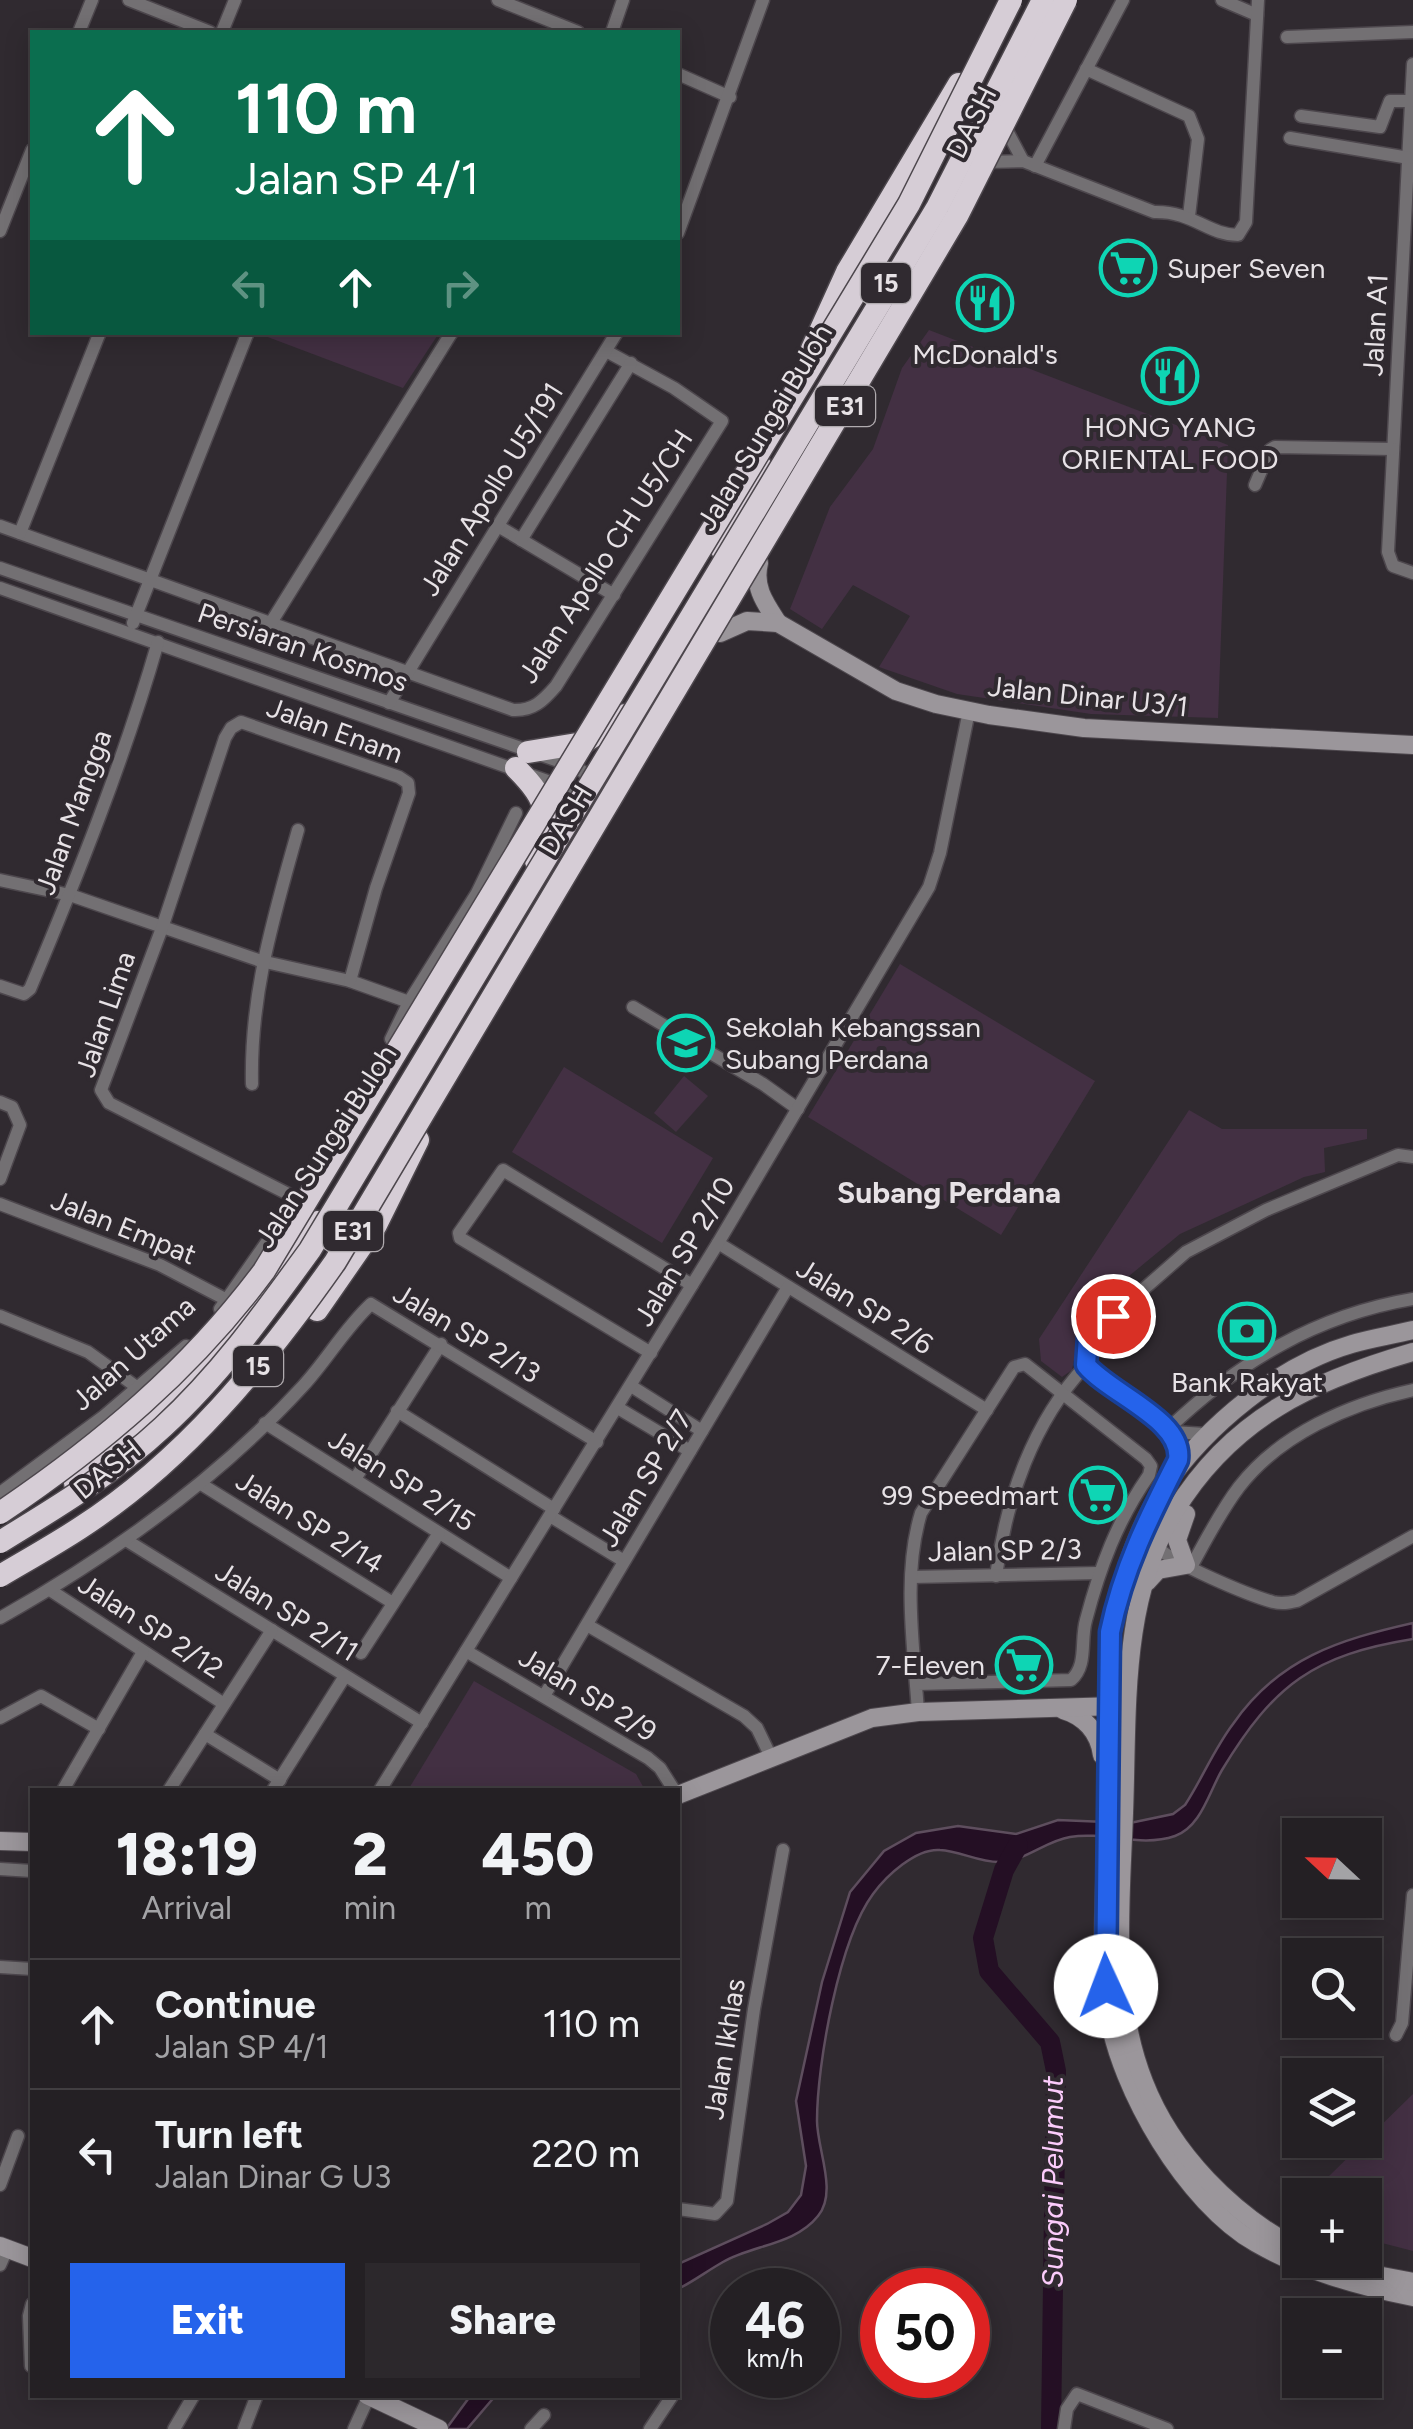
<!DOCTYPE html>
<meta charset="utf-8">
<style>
:root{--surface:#242024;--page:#2c282c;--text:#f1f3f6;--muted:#a3a3a6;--line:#413e41;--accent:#2563eb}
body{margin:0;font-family:Figtree,sans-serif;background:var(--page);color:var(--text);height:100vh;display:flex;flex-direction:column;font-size:38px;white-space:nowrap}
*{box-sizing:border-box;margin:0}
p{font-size:32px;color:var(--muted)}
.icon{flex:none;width:55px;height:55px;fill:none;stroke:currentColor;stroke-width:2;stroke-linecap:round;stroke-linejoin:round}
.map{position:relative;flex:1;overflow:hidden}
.details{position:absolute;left:30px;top:1788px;width:650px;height:610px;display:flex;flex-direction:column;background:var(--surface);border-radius:0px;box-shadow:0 5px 25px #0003,0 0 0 2px var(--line)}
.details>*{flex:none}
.top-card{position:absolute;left:30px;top:30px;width:650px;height:305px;border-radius:0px;box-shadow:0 5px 25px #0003,0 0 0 2px var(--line);background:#0b6e4f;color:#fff;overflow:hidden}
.needle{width:65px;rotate:292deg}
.controls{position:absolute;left:1282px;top:1818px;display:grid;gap:20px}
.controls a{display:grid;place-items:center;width:100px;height:100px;border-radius:0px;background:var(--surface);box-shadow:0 5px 25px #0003,0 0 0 2px var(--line);font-size:50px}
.speed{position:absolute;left:710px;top:2268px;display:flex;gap:20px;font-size:50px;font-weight:700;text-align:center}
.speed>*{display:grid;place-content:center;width:130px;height:130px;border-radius:50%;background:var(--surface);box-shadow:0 5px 25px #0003,0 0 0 2px var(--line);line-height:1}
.speed small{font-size:25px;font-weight:400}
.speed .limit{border:15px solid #d22;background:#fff;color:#111}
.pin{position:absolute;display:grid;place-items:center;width:85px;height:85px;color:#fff;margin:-42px;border:5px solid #fff;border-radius:50%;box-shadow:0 2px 10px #0007}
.me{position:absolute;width:110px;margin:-55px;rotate:358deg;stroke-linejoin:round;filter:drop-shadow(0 0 8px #0008)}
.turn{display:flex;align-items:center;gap:35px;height:210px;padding:0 40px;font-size:45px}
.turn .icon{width:130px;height:130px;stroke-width:2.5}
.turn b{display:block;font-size:70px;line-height:85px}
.lanes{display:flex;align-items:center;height:95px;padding:0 40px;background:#0003;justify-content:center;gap:50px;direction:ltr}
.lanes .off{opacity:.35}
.eta{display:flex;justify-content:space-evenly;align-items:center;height:170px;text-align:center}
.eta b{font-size:60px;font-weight:800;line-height:70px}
.button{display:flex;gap:20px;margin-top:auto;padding:20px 40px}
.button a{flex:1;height:115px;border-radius:0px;background:var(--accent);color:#fff;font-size:40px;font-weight:800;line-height:115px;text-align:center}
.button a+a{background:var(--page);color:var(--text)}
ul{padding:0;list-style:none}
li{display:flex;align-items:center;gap:30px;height:130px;padding:0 40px;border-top:2px solid var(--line)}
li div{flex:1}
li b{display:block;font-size:38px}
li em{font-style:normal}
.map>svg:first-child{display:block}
.green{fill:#433043}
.water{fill:#240f24;stroke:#5e4e5e;stroke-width:2.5}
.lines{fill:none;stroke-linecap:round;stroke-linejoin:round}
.river{stroke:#240f24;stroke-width:20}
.street-casing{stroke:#4d474d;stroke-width:15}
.secondary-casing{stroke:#4d474d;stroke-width:20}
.highway-casing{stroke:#4d474d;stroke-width:25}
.street{stroke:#737073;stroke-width:12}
.secondary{stroke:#9b969b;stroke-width:18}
.highway{stroke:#d6cdd6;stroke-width:22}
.highway-bridge-casing{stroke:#4d474d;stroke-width:25;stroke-linecap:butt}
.highway-bridge{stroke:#d6cdd6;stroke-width:22}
.route-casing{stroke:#184099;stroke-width:25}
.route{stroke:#2563eb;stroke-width:18}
.labels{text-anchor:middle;stroke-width:8;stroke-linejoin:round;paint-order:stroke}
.shield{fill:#302a30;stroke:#b0abaf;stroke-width:2.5}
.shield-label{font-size:25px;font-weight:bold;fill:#e7e2e6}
.street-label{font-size:28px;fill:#e7e2e6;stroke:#302a30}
.poi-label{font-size:28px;fill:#e7e2e6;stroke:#302a30}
.neighbourhood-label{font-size:30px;font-weight:bold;fill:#e7e2e6;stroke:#302a30}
.water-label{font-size:30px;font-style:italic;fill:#fbccfb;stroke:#302a30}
</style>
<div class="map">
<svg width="1413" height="2429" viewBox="0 0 1413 2429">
<rect width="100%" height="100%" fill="#302a30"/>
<g class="green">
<polygon points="929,330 1228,445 1218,718 1091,714 957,694 879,667 910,616 853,585 822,629 790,609 830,507 873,449 902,368"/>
<polygon points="266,333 266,332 439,333 403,388 265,336"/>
<polygon points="900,964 1095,1081 1001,1235 808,1117"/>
<polygon points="564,1067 713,1158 662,1243 512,1152"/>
<polygon points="684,1076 708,1096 676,1132 654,1113"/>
<polygon points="1189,1110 1222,1129 1367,1129 1367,1139 1324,1148 1325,1172 1304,1177 1180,1234 1078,1318 1075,1326 1079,1334 1072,1370 1062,1377 1041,1361 1039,1339"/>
<polygon points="474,1681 636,1774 645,1790 408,1790"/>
<polygon points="1413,2094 1413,2251 1382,2243 1365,2231 1365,2195 1334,2195 1327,2186 1326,2179"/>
</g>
<g class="water">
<path d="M 1413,1623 L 1413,1639 C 1314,1655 1274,1684 1222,1770 C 1209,1792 1201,1827 1175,1836 C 1140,1848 1105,1831 1070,1837 C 1045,1841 1024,1862 999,1862 C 978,1862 960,1851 940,1850 C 916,1848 886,1876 873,1894 C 839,1940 817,2064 817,2121 C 817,2149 838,2192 818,2216 C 795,2245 752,2245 723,2262 C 707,2271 694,2281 678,2289 L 678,2264 L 767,2224 L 788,2212 L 801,2195 L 806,2166 L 796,2101 L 822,1982 L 850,1892 L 884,1851 L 916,1833 L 958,1826 L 1016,1834 L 1058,1820 L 1130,1823 L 1173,1814 L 1185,1805 C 1202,1779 1214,1749 1233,1724 C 1279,1658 1338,1640 1413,1623 Z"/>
<polygon points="471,2395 496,2395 467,2429 446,2429"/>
</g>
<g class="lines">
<polyline class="river" points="1018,1845 1004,1870 983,1938 989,1971 1050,2042 1056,2071 1051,2429"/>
<g class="street-casing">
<g id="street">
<polyline points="129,0 210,32"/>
<polyline points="498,0 578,32"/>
<polyline points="1222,0 1257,15"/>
<polyline points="79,32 92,0"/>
<polyline points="222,32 235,0"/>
<polyline points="612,32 623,0"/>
<polyline points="1287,37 1413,32"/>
<polyline points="1413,64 1388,552 1393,566 1413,573"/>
<polyline points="1086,69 1189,116 1198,139 1189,216"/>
<polyline points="678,74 730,97"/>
<polyline points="1301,116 1380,127 1390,101 1411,101"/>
<polyline points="1005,127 1023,161"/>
<polyline points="1290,138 1409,158"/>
<path d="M 987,162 L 1023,161 L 1154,212 C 1193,211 1208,235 1238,235 L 1246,222 L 1258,0"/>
<polyline points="1035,166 1123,0"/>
<polyline points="0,231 32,150"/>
<polyline points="678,233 763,0"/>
<polyline points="1255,485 1270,450 1275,447 1393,449"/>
<path d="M 0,526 L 513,710 C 533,711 543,701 556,686 L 722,421 L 674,388 L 606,351"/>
<polyline points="498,526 614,595"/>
<polyline points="20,533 100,332"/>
<polyline points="521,540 631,363"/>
<polyline points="0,568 573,766 601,782 613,801"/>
<polyline points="0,588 587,795"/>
<polyline points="272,621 452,332"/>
<polyline points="133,623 248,332"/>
<polyline points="389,703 617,332"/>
<polyline points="0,880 70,895 261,961 350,981 409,1002"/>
<path d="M 0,986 L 24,994 L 30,989 C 78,875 124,760 158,642"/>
<polyline points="633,1007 763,1084 798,1109"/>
<polyline points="391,1039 409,1002 477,893 516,813"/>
<path d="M 252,1084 C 250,993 274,916 298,830"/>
<polyline points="0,1102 12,1107 20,1125 0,1179"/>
<polyline points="298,1199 109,1103 101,1090 162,928 225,738 231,728 241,722 399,777 408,783 409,793 376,888 350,981"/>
<polyline points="0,1204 160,1265 227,1300"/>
<polyline points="718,1243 987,1410"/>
<polyline points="220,1309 283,1219"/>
<polyline points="0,1316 88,1352 138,1388"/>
<polyline points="651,1353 460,1238 459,1233 503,1170 692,1285"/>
<polyline points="1086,1365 1085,1345 1089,1337 1186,1252 1266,1210 1398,1155 1413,1157"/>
<polyline points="1086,1365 1173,1432 1205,1434 1209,1432"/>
<polyline points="631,1386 702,1431"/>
<polyline points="618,1408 690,1451"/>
<polyline points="397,1411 554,1509"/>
<polyline points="265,1423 511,1578"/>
<path d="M 1168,1429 C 1238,1362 1317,1315 1413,1299"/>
<polyline points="355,1479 441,1344"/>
<polyline points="201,1484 393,1603"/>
<polyline points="0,1493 104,1416 186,1346"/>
<polyline points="550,1516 624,1561"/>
<polyline points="126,1540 422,1723"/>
<path d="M 1157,1547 C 1174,1564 1248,1595 1273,1602 C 1282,1604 1288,1603 1297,1601 L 1413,1536"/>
<path d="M 1191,1567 C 1206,1540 1220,1512 1239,1487 C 1280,1434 1349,1404 1413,1390"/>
<path d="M 996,1576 C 1006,1499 1033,1422 1086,1365"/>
<polyline points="912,1577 1098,1573"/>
<polyline points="50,1590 224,1704"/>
<path d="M 0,1618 C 112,1555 216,1481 303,1386 C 327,1360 345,1328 371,1304 L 597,1442"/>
<polyline points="587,1625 744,1716 757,1728 771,1757"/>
<polyline points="466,1651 648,1758 660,1768 674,1790"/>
<polyline points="361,1653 439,1533"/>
<path d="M 917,1684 L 1071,1680 C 1088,1665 1080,1641 1086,1620 C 1100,1567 1117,1521 1149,1475 L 1151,1466 L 1146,1459 L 1025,1364 L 1014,1367 L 921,1513 C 902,1575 914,1649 918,1712"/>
<polyline points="544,1696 788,1287"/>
<polyline points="0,1718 41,1696 99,1729"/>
<polyline points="205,1734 280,1780"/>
<polyline points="63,1790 143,1652"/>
<polyline points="169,1790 272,1630"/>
<polyline points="273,1790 345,1676"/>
<polyline points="380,1790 718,1243 929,887 940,853 969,711"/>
<polyline points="0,1869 32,1871"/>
<polyline points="0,1967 32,1969"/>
<polyline points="1396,2035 1402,2023 1413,1895"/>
<polyline points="0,2185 18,2136"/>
<polyline points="678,2209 715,2214 727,2201 754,2009 783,1850"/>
<polyline points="0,2265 7,2249"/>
<polyline points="31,2366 29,2316 32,2304"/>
<polyline points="174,2429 194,2395"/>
<polyline points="244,2429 257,2395"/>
<polyline points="354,2429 369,2396"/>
<polyline points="531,2429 544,2415"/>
<polyline points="650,2429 672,2396"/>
<polyline points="1064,2429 1067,2409 1077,2394 1167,2429"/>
</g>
</g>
<g class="secondary-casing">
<g id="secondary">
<path d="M 759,563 C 753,587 765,603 778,623"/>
<polyline points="720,633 747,621 778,623 896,691 936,704 989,715 1084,728 1413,745"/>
<path d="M 1413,1330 C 1393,1335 1372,1338 1352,1344 C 1279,1365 1207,1425 1164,1487 C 1136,1530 1120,1582 1111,1632 C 1107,1702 1106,1774 1106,1844 C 1105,1900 1100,1957 1108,2012 C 1120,2090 1186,2203 1256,2243 C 1305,2271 1358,2286 1413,2297"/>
<polyline points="1147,1582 1158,1570 1186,1565 1177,1540 1186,1514"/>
<path d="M 1063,1710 C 1084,1716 1099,1732 1102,1755"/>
<polyline points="678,1795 872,1718 918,1712 1117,1706"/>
<polyline points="0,1841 32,1842"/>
<polyline points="0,2246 32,2258"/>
<path d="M 1300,2250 C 1233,2215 1172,2154 1144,2082 C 1110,1996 1121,1903 1124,1813 C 1128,1712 1120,1600 1175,1511 C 1232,1418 1312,1381 1413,1352"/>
<polyline points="1327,2260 1361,2272 1413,2282"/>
<polyline points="367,2395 439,2429"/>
</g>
</g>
<g class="highway-casing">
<g id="highway">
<polyline points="812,349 847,272 959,84"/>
<polyline points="722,550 760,465"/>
<polyline points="528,752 583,743 625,715"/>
<path d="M 516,768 C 551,803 549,815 536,861"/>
<polyline points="317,1310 376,1225 418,1140"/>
<polyline points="75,1483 128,1442 200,1372 318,1222"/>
</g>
</g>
<use href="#street" class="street"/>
<use href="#secondary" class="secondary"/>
<use href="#highway" class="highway"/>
<g class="highway-bridge-casing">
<g id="highway-bridge">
<path d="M 0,1513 C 101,1445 191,1369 264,1271 L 909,204 L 1011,0"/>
<path d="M 0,1542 C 56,1508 115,1472 163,1427 C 220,1375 265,1312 310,1250 L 937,208 L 1043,0"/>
<path d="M 0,1576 C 27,1560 54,1545 80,1528 C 185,1460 264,1363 335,1262 L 957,216 L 1066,0"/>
</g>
</g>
<use href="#highway-bridge" class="highway-bridge"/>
</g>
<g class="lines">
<g class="route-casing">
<path id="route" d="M 1106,1986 L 1110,1632 C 1123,1569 1149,1517 1178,1460 C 1184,1420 1110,1394 1086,1365 L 1088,1337 L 1113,1316"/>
</g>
<use href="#route" class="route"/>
</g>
<defs>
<g id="supermarket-ring" transform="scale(2.875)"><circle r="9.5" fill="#302a30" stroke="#0ed5b4" stroke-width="1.5"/><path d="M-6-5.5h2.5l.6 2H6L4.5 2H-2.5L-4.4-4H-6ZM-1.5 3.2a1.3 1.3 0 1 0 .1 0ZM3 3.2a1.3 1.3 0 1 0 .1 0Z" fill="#0ed5b4"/></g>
<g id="restaurant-ring" transform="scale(2.875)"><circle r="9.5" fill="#302a30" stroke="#0ed5b4" stroke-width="1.5"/><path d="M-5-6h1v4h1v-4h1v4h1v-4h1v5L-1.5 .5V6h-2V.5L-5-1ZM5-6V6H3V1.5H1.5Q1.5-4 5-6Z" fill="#0ed5b4"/></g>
<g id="school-ring" transform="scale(2.875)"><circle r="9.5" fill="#302a30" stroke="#0ed5b4" stroke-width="1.5"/><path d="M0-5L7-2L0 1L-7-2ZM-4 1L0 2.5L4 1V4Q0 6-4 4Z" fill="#0ed5b4"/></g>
<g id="bank-ring" transform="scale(2.875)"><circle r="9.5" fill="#302a30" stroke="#0ed5b4" stroke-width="1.5"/><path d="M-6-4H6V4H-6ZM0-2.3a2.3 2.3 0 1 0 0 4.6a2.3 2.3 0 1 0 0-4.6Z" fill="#0ed5b4"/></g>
</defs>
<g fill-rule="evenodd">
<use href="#supermarket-ring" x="1128" y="268"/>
<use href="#restaurant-ring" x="985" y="303"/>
<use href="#restaurant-ring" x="1170" y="376"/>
<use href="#school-ring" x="686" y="1043"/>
<use href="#bank-ring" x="1247" y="1331"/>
<use href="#supermarket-ring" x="1098" y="1495"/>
<use href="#supermarket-ring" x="1024" y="1665"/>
</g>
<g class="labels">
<g class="shield">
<rect x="861" y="263" width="50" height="40" rx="8"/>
<rect x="815" y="386" width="60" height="40" rx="8"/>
<rect x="323" y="1211" width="60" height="40" rx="8"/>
<rect x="233" y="1346" width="50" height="40" rx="8"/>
</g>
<g class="shield-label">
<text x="886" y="292">15</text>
<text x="845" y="415">E31</text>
<text x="353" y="1240">E31</text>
<text x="258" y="1375">15</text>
</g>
<g class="street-label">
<text transform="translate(971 122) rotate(-63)" y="10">DASH</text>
<text transform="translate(1375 325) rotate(-87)" y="10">Jalan A1</text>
<text transform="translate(764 427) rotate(-59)" y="10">Jalan Sungai Buloh</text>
<text transform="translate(491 489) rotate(-58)" y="10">Jalan Apollo U5/191</text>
<text transform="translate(605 556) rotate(-57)" y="10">Jalan Apollo CH U5/CH</text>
<text transform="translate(303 647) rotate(19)" y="10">Persiaran Kosmos</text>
<text transform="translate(1088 696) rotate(6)" y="10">Jalan Dinar U3/1</text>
<text transform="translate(335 730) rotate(20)" y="10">Jalan Enam</text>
<text transform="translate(73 812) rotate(-70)" y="10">Jalan Mangga</text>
<text transform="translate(565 820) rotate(-59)" y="10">DASH</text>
<text transform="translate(105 1014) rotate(-71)" y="10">Jalan Lima</text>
<text transform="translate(325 1146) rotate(-57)" y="10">Jalan Sungai Buloh</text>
<text transform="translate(124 1227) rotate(22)" y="10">Jalan Empat</text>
<text transform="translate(684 1251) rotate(-59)" y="10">Jalan SP 2/10</text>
<text transform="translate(865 1306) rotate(32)" y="10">Jalan SP 2/6</text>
<text transform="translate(467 1333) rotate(31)" y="10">Jalan SP 2/13</text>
<text transform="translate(133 1353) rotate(-42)" y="10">Jalan Utama</text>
<text transform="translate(107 1469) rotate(-39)" y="10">DASH</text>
<text transform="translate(645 1478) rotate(-59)" y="10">Jalan SP 2/7</text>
<text transform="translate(402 1480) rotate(32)" y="10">Jalan SP 2/15</text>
<text transform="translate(310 1522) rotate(32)" y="10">Jalan SP 2/14</text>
<text transform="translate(1005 1550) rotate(-1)" y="10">Jalan SP 2/3</text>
<text transform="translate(287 1611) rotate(32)" y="10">Jalan SP 2/11</text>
<text transform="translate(151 1626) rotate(33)" y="10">Jalan SP 2/12</text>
<text transform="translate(588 1694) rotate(31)" y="10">Jalan SP 2/9</text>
<text transform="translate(724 2049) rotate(-81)" y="10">Jalan Ikhlas</text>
</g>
<g class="poi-label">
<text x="1167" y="278" text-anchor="start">Super Seven</text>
<text x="985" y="364">McDonald's</text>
<text x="1170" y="437">HONG YANG<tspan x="1170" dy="32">ORIENTAL FOOD</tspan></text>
<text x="725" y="1037" text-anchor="start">Sekolah Kebangssan<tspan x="725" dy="32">Subang Perdana</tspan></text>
<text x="1247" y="1392">Bank Rakyat</text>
<text x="1059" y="1505" text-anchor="end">99 Speedmart</text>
<text x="985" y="1675" text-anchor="end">7-Eleven</text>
</g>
<g class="neighbourhood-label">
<text x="949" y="1203">Subang Perdana</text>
</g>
<g class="water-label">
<text transform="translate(1053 2182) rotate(-90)" y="10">Sungai Pelumut</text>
</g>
</g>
</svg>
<div class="controls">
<a><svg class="needle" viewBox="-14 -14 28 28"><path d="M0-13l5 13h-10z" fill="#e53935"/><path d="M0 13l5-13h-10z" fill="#a3a3a6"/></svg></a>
<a><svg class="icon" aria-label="search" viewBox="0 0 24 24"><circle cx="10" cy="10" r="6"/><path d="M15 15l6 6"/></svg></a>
<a><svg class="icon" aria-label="layers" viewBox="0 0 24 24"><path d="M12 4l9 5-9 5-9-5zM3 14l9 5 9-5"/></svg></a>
<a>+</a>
<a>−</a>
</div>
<div class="speed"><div>46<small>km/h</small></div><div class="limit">50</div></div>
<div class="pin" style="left:1113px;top:1316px;background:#d93025"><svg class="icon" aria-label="arrive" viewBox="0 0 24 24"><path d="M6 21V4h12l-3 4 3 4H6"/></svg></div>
<svg class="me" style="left:1106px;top:1986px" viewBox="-20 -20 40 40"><circle r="19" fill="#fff"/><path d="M0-13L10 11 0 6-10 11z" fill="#2563eb"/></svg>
<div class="top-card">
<div class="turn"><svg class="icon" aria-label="ahead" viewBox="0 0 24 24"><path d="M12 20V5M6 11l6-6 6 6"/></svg><div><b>110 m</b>Jalan SP 4/1</div></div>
<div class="lanes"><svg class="icon off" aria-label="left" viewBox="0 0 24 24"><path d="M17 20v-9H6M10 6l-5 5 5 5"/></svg><svg class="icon" aria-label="ahead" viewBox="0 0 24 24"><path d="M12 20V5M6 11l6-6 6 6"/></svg><svg class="icon off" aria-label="right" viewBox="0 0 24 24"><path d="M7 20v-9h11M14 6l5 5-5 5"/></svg></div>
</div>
<section class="details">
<div class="eta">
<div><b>18:19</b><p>Arrival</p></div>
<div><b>2</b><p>min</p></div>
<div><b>450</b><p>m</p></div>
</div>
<ul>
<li><svg class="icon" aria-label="ahead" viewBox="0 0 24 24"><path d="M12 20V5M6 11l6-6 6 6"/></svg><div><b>Continue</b><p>Jalan SP 4/1</p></div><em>110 m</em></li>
<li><svg class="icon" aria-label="left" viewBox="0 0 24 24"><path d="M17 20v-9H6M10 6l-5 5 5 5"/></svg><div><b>Turn left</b><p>Jalan Dinar G U3</p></div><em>220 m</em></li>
</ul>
<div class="button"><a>Exit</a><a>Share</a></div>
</section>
</div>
